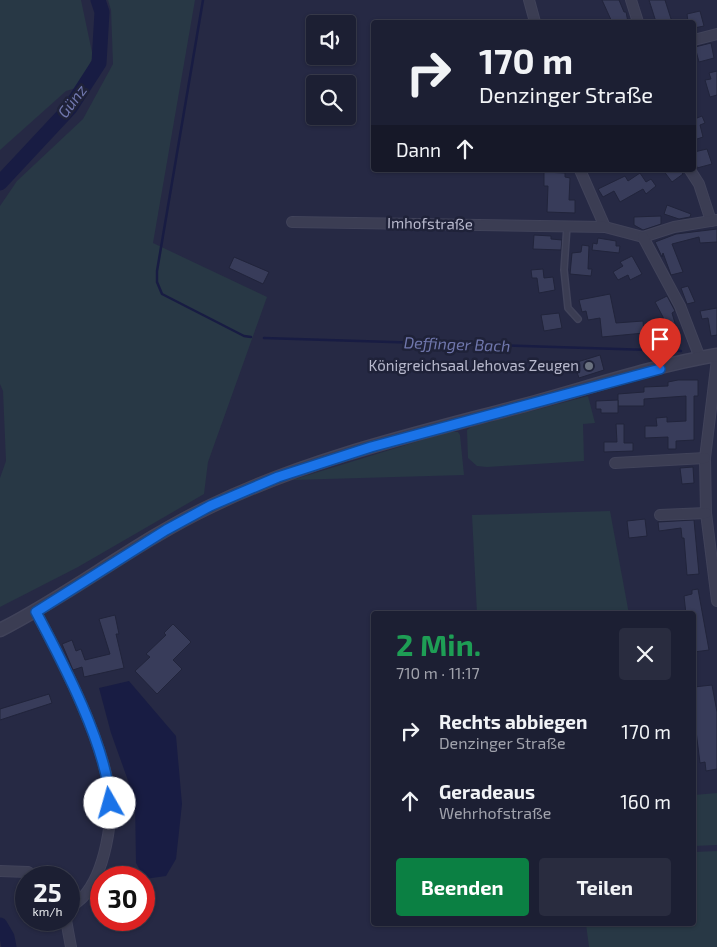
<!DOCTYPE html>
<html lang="de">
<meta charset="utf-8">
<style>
:root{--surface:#1c1f33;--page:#292c3f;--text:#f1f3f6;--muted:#a0a2ac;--line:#3a3d4e;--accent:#0b8043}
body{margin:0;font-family:"Exo 2",sans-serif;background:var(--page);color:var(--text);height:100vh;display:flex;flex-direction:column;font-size:19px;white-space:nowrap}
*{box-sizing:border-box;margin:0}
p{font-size:16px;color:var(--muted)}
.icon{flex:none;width:28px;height:28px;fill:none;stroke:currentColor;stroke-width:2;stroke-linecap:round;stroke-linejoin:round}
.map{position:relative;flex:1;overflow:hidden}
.drawer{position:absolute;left:371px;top:611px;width:325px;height:315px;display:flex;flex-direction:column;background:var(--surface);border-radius:5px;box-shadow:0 1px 4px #0004,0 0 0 1px var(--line)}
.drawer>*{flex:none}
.top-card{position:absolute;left:371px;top:20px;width:325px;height:152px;border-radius:5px;box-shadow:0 1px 4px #0004,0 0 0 1px var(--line);background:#1c1f33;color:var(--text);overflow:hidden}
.tools{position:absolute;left:306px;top:15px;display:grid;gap:10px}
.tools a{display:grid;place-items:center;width:50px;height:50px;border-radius:5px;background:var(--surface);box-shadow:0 1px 4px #0004,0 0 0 1px var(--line);font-size:25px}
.speed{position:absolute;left:15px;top:866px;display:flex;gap:10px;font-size:25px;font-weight:700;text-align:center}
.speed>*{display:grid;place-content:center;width:65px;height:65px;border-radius:50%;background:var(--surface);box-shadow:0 1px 4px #0004,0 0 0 1px var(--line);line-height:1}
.speed small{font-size:12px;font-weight:400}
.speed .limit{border:8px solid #d22;background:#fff;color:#111}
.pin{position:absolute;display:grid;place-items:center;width:42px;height:42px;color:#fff;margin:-51px -21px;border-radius:50% 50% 50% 0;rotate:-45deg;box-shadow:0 0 5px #0007}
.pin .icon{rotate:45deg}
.me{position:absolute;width:55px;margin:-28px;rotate:353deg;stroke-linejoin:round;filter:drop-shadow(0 0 4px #0008)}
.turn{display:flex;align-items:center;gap:18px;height:105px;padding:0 25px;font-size:22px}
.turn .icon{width:65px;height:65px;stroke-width:2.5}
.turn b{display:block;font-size:35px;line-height:42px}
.then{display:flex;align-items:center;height:48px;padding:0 25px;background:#0003;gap:10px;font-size:19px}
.round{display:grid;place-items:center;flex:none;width:52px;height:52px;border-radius:5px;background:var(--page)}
.summary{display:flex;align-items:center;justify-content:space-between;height:85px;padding:0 25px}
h1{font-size:30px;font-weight:700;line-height:38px;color:#1e9e55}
.cta{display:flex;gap:10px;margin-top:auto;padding:10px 25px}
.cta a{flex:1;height:58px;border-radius:5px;background:var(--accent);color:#fff;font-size:20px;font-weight:700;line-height:58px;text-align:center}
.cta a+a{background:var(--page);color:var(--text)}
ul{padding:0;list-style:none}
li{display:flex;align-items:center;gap:15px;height:70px;padding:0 25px}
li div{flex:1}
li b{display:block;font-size:19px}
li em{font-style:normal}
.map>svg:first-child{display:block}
.green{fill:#283845}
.water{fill:#181c43}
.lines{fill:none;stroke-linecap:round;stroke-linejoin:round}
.stream{stroke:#181c43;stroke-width:2.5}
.river{stroke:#181c43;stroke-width:15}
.building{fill:#383c5a;stroke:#21243b}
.service-casing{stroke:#41435a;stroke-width:8}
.minor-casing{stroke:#41435a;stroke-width:12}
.tertiary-casing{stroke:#41435a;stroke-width:15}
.service{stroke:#3b3d53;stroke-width:5}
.minor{stroke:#3b3d53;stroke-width:10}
.tertiary{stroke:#3b3d53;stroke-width:12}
.route-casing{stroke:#114b97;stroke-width:12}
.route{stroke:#1a73e8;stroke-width:9}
.worship-dot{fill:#6b7280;stroke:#1f2239;stroke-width:2}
.labels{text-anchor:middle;stroke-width:5;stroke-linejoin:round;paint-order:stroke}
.street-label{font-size:15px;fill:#b8b9cd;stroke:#1f2239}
.poi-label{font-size:15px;fill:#b8b9cd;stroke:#1f2239;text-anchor:end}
.water-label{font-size:16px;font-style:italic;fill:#7077ad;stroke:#1f2239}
</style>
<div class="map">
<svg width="717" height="947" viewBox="0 0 717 947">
<rect width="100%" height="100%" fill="#262944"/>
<g class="green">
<polygon points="0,0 81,0 93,57 79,87 66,91 0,150"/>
<polygon points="108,0 195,0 153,243 267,297 208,462 204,494 78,567 0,607 0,478 6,461 3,391 0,384 0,206 17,181 83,119 113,64 111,10"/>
<polygon points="588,396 595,423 583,424 584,461 487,467 477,466 468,458 467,430 471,427"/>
<polygon points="448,432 458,432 460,435 464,475 292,480"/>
<polygon points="610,511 629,614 477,614 472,515"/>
<polygon points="717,793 717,845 694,846 694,795"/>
<polygon points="717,851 717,947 589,947 586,924 694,924 694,852"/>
</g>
<polygon class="water" points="129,681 176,736 182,804 176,859 166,876 145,879 136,863 135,800 111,733 99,688"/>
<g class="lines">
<g class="stream">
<polyline points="203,0 157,271 157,282 162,294 244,336 251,337"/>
<polyline points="264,338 681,351"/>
</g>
<g class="river">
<polyline points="0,183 70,108 99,63 102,12 98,0"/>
<polyline points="0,925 7,937 9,947"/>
</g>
</g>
<g class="building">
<polygon points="602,0 619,0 624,12 626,12 628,22 612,22"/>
<polygon points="649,0 665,0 672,22 656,22"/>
<polygon points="700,11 704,26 694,28 694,22 688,22 687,14"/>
<polygon points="711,43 714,58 699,62 695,47"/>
<polygon points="717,71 717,95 710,97 705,80 711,79 709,73"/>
<polygon points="694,111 697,118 702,116 705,123 700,125 703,137 694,140"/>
<polygon points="707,149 712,164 697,168 694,152"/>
<polygon points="663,170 680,170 683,174 672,182"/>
<polygon points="544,172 565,173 565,177 570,178 569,200 575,200 575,213 547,212 548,186 544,186"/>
<polygon points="640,173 646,182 651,179 656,186 646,194 643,189 620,202 614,191 603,197 598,189 625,176 628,181"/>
<polygon points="667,205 691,214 690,217 679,219 664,214"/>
<polygon points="661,216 661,224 643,230 634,225 634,217"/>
<polygon points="717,229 717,242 700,243 699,237 672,244 683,272 671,275 663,253 662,257 655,242 676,234"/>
<polygon points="534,235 551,236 551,239 562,240 561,250 533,249"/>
<polygon points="598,238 616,241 616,246 620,246 619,253 592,250 593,243 597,244"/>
<polygon points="582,245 589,246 588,269 592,269 591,276 570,274 572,253 581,252"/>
<polygon points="632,256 642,274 630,280 628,275 618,280 613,272 623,266 620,262"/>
<polygon points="234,257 269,272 263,284 229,268"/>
<polygon points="543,269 544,278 553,277 555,290 539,293 537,278 532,278 531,270"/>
<polygon points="688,286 695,302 687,304 681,288"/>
<polygon points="610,294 616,323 643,321 644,333 602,337 600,318 588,320 586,311 582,312 579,300"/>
<polygon points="667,296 675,311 672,313 680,340 668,342 663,317 655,302"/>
<polygon points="717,308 717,335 711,336 708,318 702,319 700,311"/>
<polygon points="559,313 562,328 544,331 541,315"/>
<polygon points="600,355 604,370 579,378 574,363"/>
<polygon points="678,380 698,380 698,396 694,396 694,440 676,441 676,449 668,449 668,437 645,438 645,426 657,426 656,418 667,417 667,422 686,421 686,396 644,399 644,406 618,406 618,394 644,392 644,387 668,386 668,382"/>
<polygon points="618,400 618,413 601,413 601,409 596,409 596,401"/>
<polygon points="616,424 624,424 624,443 633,443 633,451 604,452 604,442 617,442"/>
<polygon points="693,467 694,483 682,484 680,468"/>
<polygon points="645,519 647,536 629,538 627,521"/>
<polygon points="694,520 699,574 687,575 684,538 682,538 681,528 659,531 658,522"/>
<polygon points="698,589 709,650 694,652 694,614 686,614 684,596 692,594 692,590"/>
<polygon points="115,615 119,634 116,634 124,668 84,677 82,667 73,670 62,644 72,640 76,651 81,649 85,660 110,654 99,619"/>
<polygon points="173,624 191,642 173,660 182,669 157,694 135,671 150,657 146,654 166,635 164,633"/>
<polygon points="712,685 717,712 717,769 706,771 705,762 700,763 694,715 694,687"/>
<polygon points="49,694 52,703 0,720 0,709"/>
</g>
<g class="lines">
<g class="service-casing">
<polyline id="service" points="567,226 564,270 568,308 578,319"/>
</g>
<g class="minor-casing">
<g id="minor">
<polyline points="529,0 535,22"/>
<polyline points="631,0 638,22"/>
<polyline points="694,40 717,34"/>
<polyline points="580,170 605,227"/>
<polyline points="690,170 699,184 711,221"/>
<polyline points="292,222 605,227 643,237 674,227 717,220"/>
<polyline points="643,237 680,306 700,358"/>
<polyline points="717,359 705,458 706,513 717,601"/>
<polyline points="615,463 705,458"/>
<polyline points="660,515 706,513"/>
<path d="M 36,612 C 62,661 100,734 109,788 C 114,819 105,873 83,897 C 79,901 73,905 69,909"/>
<polyline points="0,871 28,872 37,878"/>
<polyline points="66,920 71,947"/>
</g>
</g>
<g class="tertiary-casing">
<path id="tertiary" d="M 0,630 C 73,593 137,541 211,506 C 310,458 420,433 525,405 C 588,388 652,366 717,355"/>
</g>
<use href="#service" class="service"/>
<use href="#minor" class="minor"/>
<use href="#tertiary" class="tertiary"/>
</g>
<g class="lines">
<g class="route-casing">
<path id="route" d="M 110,803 C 108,748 62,661 36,612 L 166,530 L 210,506 L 278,477 L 371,447 L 660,369"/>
</g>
<use href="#route" class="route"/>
</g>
<circle class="worship-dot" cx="589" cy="366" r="5"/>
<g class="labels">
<g class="street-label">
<text transform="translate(430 224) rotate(1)" y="5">Imhofstraße</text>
</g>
<g class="poi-label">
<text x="579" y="371">Königreichsaal Jehovas Zeugen</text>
</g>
<g class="water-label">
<text transform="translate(72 101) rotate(-53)" y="6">Günz</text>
<text transform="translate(457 344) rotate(2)" y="6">Deffinger Bach</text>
</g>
</g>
</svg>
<div class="tools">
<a><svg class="icon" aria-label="sound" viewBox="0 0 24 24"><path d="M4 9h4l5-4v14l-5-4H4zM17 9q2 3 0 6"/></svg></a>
<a><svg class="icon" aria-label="search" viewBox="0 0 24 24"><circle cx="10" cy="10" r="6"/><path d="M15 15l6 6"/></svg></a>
</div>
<div class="speed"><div>25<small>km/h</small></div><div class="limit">30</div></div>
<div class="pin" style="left:660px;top:369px;background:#d93025"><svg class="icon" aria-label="arrive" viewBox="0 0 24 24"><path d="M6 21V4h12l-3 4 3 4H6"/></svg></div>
<svg class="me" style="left:110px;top:803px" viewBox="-20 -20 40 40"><circle r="19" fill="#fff"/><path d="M0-13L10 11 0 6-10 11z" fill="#1a73e8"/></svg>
<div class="top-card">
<div class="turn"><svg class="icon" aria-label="right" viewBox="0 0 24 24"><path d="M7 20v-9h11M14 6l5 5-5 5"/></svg><div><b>170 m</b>Denzinger Straße</div></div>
<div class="then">Dann<svg class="icon" aria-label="ahead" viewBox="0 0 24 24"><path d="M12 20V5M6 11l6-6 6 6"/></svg></div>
</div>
<section class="drawer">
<div class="summary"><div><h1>2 Min.</h1><p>710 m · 11:17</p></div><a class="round"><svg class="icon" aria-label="close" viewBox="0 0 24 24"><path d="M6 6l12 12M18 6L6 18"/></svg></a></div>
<ul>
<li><svg class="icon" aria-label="right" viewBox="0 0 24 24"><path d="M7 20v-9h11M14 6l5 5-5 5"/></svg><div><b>Rechts abbiegen</b><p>Denzinger Straße</p></div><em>170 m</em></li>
<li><svg class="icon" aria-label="ahead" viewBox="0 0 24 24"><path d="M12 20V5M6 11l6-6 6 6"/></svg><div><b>Geradeaus</b><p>Wehrhofstraße</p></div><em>160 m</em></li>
</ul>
<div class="cta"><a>Beenden</a><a>Teilen</a></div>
</section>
</div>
